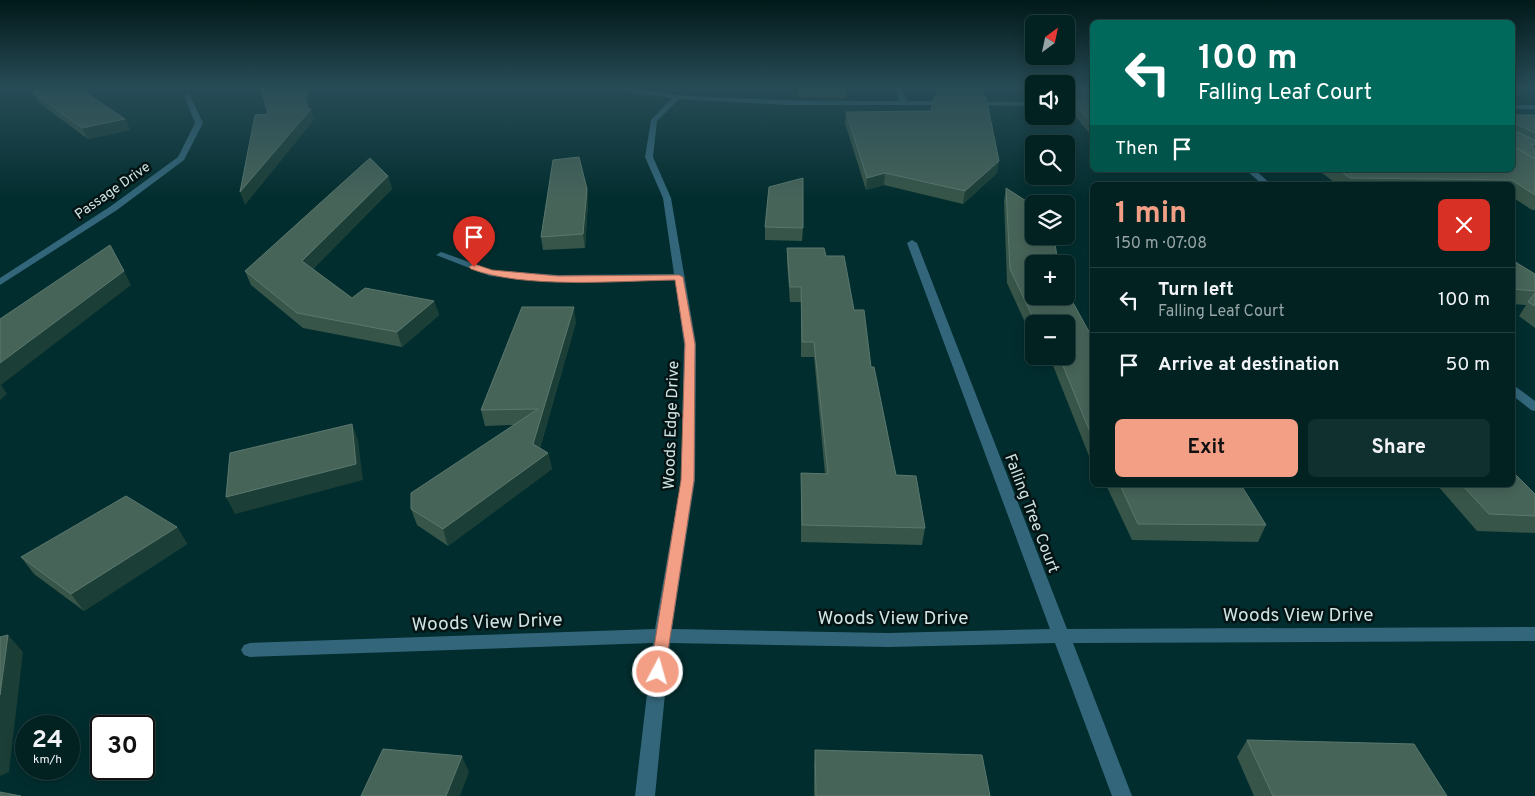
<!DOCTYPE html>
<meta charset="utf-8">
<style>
:root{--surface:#022222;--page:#102f2f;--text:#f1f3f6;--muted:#96a4a5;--line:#233f40;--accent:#f39f85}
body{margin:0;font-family:Overpass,sans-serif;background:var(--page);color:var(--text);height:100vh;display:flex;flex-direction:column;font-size:19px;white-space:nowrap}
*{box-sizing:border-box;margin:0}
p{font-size:16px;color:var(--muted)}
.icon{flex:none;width:28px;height:28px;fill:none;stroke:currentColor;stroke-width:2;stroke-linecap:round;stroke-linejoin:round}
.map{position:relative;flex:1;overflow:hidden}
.details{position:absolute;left:1090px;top:182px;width:425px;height:305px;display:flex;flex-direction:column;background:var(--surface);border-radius:8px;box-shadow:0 2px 12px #0003,0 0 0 1px var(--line)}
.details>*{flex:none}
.banner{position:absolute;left:1090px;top:20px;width:425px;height:152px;border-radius:8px;box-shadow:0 2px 12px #0003,0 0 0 1px var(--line);background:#00695c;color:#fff;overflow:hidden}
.needle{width:32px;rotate:33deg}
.buttons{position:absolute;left:1025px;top:15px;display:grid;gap:10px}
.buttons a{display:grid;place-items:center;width:50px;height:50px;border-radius:8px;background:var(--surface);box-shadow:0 2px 12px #0003,0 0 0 1px var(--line);font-size:25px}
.speed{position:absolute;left:15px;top:715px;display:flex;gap:10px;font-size:25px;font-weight:700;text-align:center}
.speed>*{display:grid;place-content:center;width:65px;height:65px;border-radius:50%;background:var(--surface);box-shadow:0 2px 12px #0003,0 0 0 1px var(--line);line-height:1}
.speed small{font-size:12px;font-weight:400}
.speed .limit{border:2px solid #111;border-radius:8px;background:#fff;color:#111}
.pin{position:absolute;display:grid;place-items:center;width:42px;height:42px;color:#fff;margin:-51px -21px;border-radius:50% 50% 50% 0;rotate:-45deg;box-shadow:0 0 5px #0007}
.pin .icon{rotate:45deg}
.me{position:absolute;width:55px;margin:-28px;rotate:6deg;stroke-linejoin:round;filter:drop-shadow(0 0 4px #0008)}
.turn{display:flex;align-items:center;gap:18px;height:105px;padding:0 25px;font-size:22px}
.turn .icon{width:65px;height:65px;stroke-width:2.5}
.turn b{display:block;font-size:35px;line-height:42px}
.then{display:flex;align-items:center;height:48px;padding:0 25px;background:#0003;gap:10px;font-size:19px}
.round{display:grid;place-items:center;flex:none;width:52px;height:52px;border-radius:8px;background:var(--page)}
.summary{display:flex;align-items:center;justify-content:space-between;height:85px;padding:0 25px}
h1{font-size:30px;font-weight:700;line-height:38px;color:var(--accent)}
.action{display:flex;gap:10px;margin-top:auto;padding:10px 25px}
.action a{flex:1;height:58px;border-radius:8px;background:var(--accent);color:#111;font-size:20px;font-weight:700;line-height:58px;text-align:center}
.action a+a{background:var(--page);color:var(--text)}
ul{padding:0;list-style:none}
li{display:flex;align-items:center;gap:15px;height:65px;padding:0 25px;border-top:1px solid var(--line)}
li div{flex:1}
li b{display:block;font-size:19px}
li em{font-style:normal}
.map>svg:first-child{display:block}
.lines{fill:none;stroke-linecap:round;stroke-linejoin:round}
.minor{fill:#33667b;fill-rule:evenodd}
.wall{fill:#375548}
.shaded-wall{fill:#1b3e36}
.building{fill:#476459;stroke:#5c786e}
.route{fill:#f39f85;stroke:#9e6756}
.labels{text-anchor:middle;stroke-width:5;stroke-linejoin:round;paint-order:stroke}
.far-street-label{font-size:14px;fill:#d0e4e4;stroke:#041313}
.street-label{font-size:16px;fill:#d0e4e4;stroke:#041313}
.near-street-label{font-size:19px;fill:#d0e4e4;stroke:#041313}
</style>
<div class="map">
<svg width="1535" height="796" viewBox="0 0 1535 796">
<rect width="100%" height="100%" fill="#022d2e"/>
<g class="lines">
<g class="minor">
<path d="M 602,88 C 630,85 661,94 689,96 C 760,100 830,101 900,101 L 895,88 L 901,88 L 907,101 L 949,101 L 952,103 L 949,105 L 787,105 L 679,99 L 657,121 L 653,157 L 671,198 L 696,344 L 695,480 L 672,629 L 888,633 L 1050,629 L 907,243 L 912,240 L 917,243 L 1067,629 L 1535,627 L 1535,641 L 1073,643 L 1132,796 L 1112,796 L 1055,643 L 888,647 L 670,643 L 655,796 L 635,796 L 653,643 L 250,657 L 244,655 L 241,650 L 244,645 L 250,643 L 655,629 L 681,480 L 684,344 L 675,280 L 558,281 L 490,276 L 436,255 L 441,252 L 444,253 L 491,270 L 558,275 L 674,274 L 663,198 L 645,157 L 651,120 L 672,98 Z"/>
<polygon points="187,93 190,95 203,123 184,160 117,210 0,285 0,278 111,206 178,157 195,123 184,95"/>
<polygon points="970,102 1034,102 1034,106 972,105 969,103"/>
<rect x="1066" y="103" width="26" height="4"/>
<rect x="1512" y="105" width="23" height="4"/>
<polygon points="1246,170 1255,170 1272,185 1263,185"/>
<polygon points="1512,384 1535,401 1535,411 1531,410 1512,395"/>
</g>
</g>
<g class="wall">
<polygon points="798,88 846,88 846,98 798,97"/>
<polygon points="936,88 984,89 983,97 997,173 963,204 884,185 866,190 845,123 846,112 931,111 935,97"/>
<polygon points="1066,88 1092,88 1092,136 1069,109 1070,101 1066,101"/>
<polygon points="32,92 125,119 130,130 88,139 38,102"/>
<polygon points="1512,110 1515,115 1535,115 1535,210 1532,210 1512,197 1512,185 1338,185 1318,170 1512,170"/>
<polygon points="388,176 392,189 313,269 352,298 434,301 439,315 402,347 303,328 251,285 245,271"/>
<polygon points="1006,188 1063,299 1092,337 1092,456 1089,456 1052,363 1043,363 1040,356 1066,356 1066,324 1034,324 1034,342 1007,283 1004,201"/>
<polygon points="587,189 588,202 585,248 543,250 541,237"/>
<polygon points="765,227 803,228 802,241 765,240"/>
<polygon points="787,248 826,256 854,310 871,367 896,475 925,528 922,545 801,542 801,473 825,474 814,357 801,357 801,302 790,302 787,262"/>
<polygon points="1512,260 1535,274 1535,328 1519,316 1526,305 1512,304"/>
<polygon points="576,322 540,448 548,453 552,469 448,546 417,525 411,509 513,425 485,426 481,410"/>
<polygon points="1106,485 1241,485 1266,525 1258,542 1132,540"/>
<polygon points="1437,485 1512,485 1535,494 1535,533 1477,531"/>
<polygon points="177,527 187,544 84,611 34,574 21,557"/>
<polygon points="1247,740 1447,796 1254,796 1237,757"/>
<polygon points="815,750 990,796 814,796 814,766"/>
</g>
<g class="shaded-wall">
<polygon points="307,88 310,88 310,89 309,111 311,109 314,120 245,205 240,192 305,101"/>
<polygon points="125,119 130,130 88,139 82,128"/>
<polygon points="999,161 997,173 963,204 965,191"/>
<polygon points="885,173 884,185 866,190 867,178"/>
<polygon points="388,176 392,189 307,275 302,261"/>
<polygon points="587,189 588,202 585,248 583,234"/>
<polygon points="124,271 131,285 1,385 7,394 0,400 0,363"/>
<polygon points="434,301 439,315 402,347 397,332"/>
<polygon points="574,307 576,322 536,461 533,444"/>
<polygon points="352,424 358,440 363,480 235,514 226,497"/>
<polygon points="548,453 552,469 448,546 443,529"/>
<polygon points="177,527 187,544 84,611 71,594"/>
<polygon points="8,635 23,652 9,772 0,776 0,695"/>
<polygon points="462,756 469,772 460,796 446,796"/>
</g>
<g class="building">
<polygon points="46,88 79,88 125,119 82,128 32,92"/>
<polygon points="261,88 307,88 305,101 308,109 311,109 240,192 255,115 268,114"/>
<rect x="936" y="88" width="48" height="1"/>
<polygon points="1066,88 1092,88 1092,93 1068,92 1066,94"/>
<polygon points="934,97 986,97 999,161 965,191 885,173 867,178 846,112 931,111"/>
<polygon points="1071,100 1092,100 1092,124"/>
<polygon points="1512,110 1515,115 1535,115 1535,133 1518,125 1515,125 1515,131 1535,140 1535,145 1531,144 1535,152 1535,159 1512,145"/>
<polygon points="1512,146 1535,159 1535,195 1512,180 1350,178 1339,170 1512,170"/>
<polygon points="579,157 587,189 583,234 541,237 553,160"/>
<polygon points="370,158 388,176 302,261 352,298 365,288 434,301 397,332 297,313 245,271"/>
<polygon points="803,178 803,228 765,227 769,187"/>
<polygon points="1006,188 1034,206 1034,236 1054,236 1058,264 1034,264 1034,296 1062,296 1063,299 1071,299 1092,337 1092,437 1059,356 1066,356 1066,324 1036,324 1010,269"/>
<polygon points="110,245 124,271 0,363 0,319"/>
<polygon points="787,248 824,248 826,256 844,256 854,310 864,310 871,367 874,367 896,475 916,476 925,528 802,525 801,473 828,474 814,342 802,342 801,287 790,287"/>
<polygon points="1512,260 1535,274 1535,291 1512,289"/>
<polygon points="1535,293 1535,306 1528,302"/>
<polygon points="522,307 574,307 533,444 548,453 443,529 411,509 411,493 538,409 481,410"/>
<polygon points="352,424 356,464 226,497 230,453"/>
<polygon points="1512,471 1535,494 1535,516 1489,514 1462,485 1512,485"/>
<polygon points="1120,485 1241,485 1266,525 1138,524"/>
<polygon points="126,496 177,527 71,594 21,557"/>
<polygon points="8,635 0,695 0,637"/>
<polygon points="1247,740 1414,744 1447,796 1273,796"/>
<polygon points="383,749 462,756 446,796 361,796"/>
<polygon points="815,750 982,755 990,796 816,796"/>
<polygon points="0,792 21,796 0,796"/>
</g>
<linearGradient id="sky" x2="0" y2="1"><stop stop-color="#011919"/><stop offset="0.44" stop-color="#284c57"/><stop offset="1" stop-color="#284c57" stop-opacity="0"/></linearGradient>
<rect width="1535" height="199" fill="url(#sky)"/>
<path class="route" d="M 474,264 L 492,270 L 558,276 L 679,275 L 683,277 L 695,344 L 694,480 L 664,677 L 658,679 L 653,677 L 650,672 L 681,480 L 685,344 L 675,280 C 615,281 525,289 471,269 L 469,267 Z"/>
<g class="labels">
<g class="far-street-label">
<text transform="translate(112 190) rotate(-35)" y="5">Passage Drive</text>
</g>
<g class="street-label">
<text transform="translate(670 425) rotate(-88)" y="6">Woods Edge Drive</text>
<text transform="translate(1033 513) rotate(69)" y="6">Falling Tree Court</text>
</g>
<g class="near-street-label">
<text x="1298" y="621">Woods View Drive</text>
<text x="893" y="624">Woods View Drive</text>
<text transform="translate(487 621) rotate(-2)" y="7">Woods View Drive</text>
</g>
</g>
</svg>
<div class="buttons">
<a><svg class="needle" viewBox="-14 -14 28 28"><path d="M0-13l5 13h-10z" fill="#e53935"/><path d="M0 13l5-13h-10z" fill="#96a4a5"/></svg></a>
<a><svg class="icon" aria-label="sound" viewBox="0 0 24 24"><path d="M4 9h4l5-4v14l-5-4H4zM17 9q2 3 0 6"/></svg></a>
<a><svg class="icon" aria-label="search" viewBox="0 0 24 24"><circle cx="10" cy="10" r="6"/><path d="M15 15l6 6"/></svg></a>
<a><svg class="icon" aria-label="layers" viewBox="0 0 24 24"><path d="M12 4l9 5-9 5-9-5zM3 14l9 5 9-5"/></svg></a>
<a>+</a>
<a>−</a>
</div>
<div class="speed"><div>24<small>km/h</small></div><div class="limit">30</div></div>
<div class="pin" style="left:474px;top:267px;background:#d93025"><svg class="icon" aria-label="arrive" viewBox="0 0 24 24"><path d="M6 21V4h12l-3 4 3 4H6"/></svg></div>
<svg class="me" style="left:658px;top:672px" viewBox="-20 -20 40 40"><circle r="17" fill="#f39f85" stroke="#fff" stroke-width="3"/><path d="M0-11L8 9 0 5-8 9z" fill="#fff"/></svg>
<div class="banner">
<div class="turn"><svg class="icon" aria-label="left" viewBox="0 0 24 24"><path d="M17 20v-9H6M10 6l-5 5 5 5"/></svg><div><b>100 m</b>Falling Leaf Court</div></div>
<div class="then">Then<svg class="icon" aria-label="arrive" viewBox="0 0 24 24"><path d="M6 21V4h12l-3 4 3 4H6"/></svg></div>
</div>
<section class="details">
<div class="summary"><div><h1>1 min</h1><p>150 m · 07:08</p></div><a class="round" style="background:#d93025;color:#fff"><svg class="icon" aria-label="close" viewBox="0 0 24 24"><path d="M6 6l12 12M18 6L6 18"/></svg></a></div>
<ul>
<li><svg class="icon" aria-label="left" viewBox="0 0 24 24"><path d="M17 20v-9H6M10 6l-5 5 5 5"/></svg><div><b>Turn left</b><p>Falling Leaf Court</p></div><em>100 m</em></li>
<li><svg class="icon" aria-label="arrive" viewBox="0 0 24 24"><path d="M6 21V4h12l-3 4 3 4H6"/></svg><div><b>Arrive at destination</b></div><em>50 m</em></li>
</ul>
<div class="action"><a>Exit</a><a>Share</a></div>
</section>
</div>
